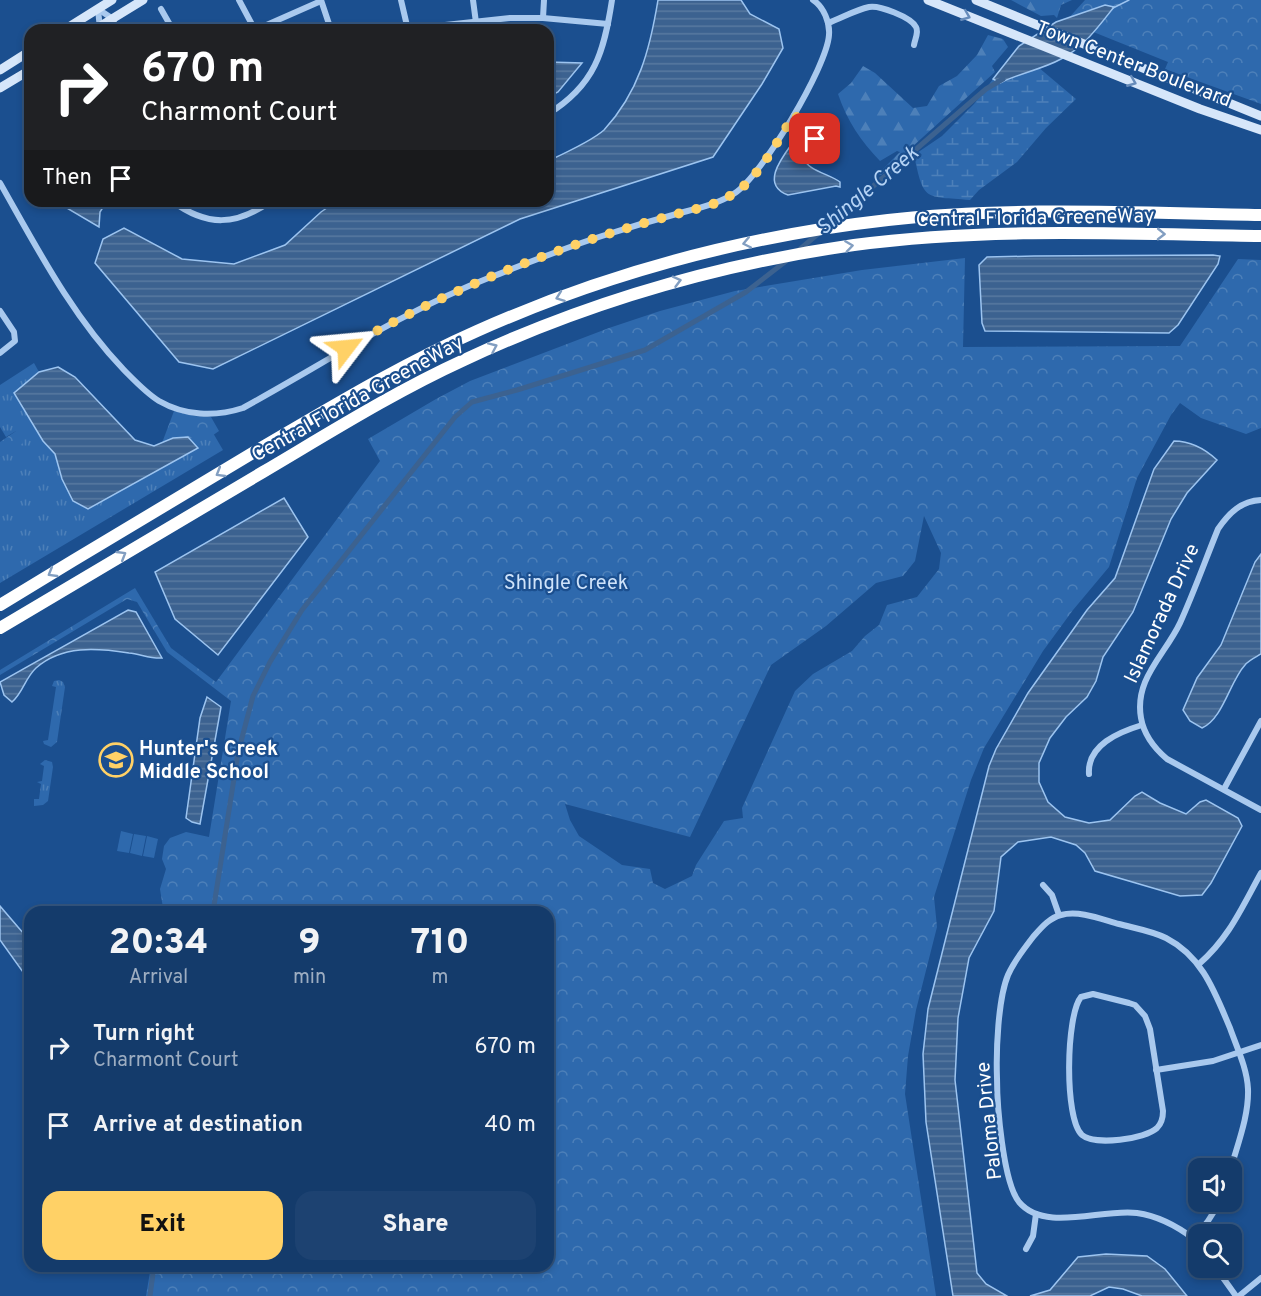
<!DOCTYPE html>
<style>
:root{--surface:#143b6b;--page:#1d4271;--text:#f1f3f6;--muted:#9dadc1;--line:#33557e;--accent:#ffd166}
body{margin:0;font-family:Overpass,sans-serif;background:var(--page);color:var(--text);height:100vh;display:flex;flex-direction:column;font-size:22px;white-space:nowrap}
*{box-sizing:border-box;margin:0}
p{font-size:20px;color:var(--muted)}
.icon{flex:none;width:33px;height:33px;fill:none;stroke:currentColor;stroke-width:2;stroke-linecap:round;stroke-linejoin:round}
.map{position:relative;flex:1;overflow:hidden}
.panel{position:absolute;left:24px;top:906px;width:530px;height:366px;display:flex;flex-direction:column;background:var(--surface);border-radius:18px;box-shadow:0 3px 9px #0003,0 0 0 2px var(--line)}
.panel>*{flex:none}
.hud{position:absolute;left:24px;top:24px;width:530px;height:183px;border-radius:18px;box-shadow:0 3px 9px #0003,0 0 0 2px var(--line);background:#202124;color:#fff;overflow:hidden}
.fabs{position:absolute;left:1188px;top:1158px;display:grid;gap:12px}
.fabs a{display:grid;place-items:center;width:54px;height:54px;border-radius:12px;background:var(--surface);box-shadow:0 3px 9px #0003,0 0 0 2px var(--line);font-size:30px}
.pin{position:absolute;display:grid;place-items:center;width:51px;height:51px;color:#fff;margin:-26px;border-radius:12px;box-shadow:0 3px 9px #0006}
.me{position:absolute;width:66px;margin:-33px;rotate:61deg;stroke-linejoin:round;filter:drop-shadow(0 0 4px #0008)}
.turn{display:flex;align-items:center;gap:21px;height:126px;padding:0 18px;font-size:27px}
.turn .icon{width:78px;height:78px;stroke-width:2.5}
.turn b{display:block;font-size:42px;line-height:51px}
.then{display:flex;align-items:center;height:57px;padding:0 18px;background:#0003;gap:12px;font-size:22px}
.eta{display:flex;justify-content:space-evenly;align-items:center;height:102px;text-align:center}
.eta b{font-size:36px;font-weight:800;line-height:42px}
.button{display:flex;gap:12px;margin-top:auto;padding:12px 18px}
.button a{flex:1;height:69px;border-radius:18px;background:var(--accent);color:#111;font-size:24px;font-weight:800;line-height:69px;text-align:center}
.button a+a{background:var(--page);color:var(--text)}
ul{padding:0;list-style:none}
li{display:flex;align-items:center;gap:18px;height:78px;padding:0 18px}
li div{flex:1}
li b{display:block;font-size:22px}
li em{font-style:normal}
.map>svg:first-child{display:block}
.grass{fill:url(#grass-tufts)}
.forest{fill:url(#forest-firs)}
.wetland{fill:url(#wetland-marsh)}
.park{fill:url(#park-crowns);fill-rule:evenodd}
.garden{fill:#2e69ad}
.water{fill:url(#water-rules);stroke:#9cc4f0;stroke-width:1.5}
.lines{fill:none;stroke-linecap:round;stroke-linejoin:round}
.stream{stroke:#9cc4f0;stroke-width:1.5}
.canal{stroke:#3c6290;stroke-width:5}
.street{stroke:#a9c9ee;stroke-width:6}
.secondary{stroke:#d6e6fa;stroke-width:9}
.highway{stroke:#fff;stroke-width:12}
.oneway{stroke:#668bba}
.oneway2{stroke:#829ec1}
.route{stroke:#ffd166;stroke-width:10;stroke-dasharray:0 18}
.labels{text-anchor:middle;stroke-width:4.5;stroke-linejoin:round;paint-order:stroke}
.street-label{font-size:20px;fill:#fff;stroke:#1b4f8f}
.park-label{font-size:20px;fill:#cfe3fa;stroke:#1b4f8f}
.poi-label{font-size:20px;font-weight:bold;fill:#fff;stroke:#1b4f8f;text-anchor:start}
.water-label{font-size:21px;font-style:italic;fill:#b5d3f5;stroke:#1b4f8f}
</style>
<div class="map">
<svg width="1261" height="1296" viewBox="0 0 1261 1296">
<defs>
<pattern id="grass-tufts" width="24" height="20" patternUnits="userSpaceOnUse" patternTransform="scale(1.5)"><rect width="24" height="20" fill="#2e69ad"/><path d="M3 7l-1-3M5 7V3M7 7l1-3M15 17l-1-3M17 17v-4M19 17l1-3" fill="none" stroke="#4d80b9"/></pattern>
<pattern id="forest-firs" width="22" height="20" patternUnits="userSpaceOnUse" patternTransform="scale(1.5)"><rect width="22" height="20" fill="#2e69ad"/><path d="M5 1l3.5 6h-7zM16 11l3.5 6h-7z" fill="#4d80b9"/></pattern>
<pattern id="wetland-marsh" width="20" height="14" patternUnits="userSpaceOnUse" patternTransform="scale(1.5)"><rect width="20" height="14" fill="#2e69ad"/><path d="M1 5h8M5 5V1M11 12h8M15 12V8" fill="none" stroke="#4d80b9"/></pattern>
<pattern id="park-crowns" width="20" height="18" patternUnits="userSpaceOnUse" patternTransform="scale(1.5)"><rect width="20" height="18" fill="#2e69ad"/><path d="M2 6a3 3 0 1 1 6 0M12 15a3 3 0 1 1 6 0" fill="none" stroke="#4d80b9"/></pattern>
<pattern id="water-rules" width="6" height="5" patternUnits="userSpaceOnUse" patternTransform="scale(1.5)"><rect width="6" height="5" fill="#3c6290"/><path d="M0 2.5h6" fill="none" stroke="#597aa1"/></pattern>
</defs>
<rect width="100%" height="100%" fill="#1b4f8f"/>
<g class="grass">
<polygon points="34,363 39,372 14,393 43,441 55,454 62,479 73,501 173,438 190,415 206,421 223,450 0,583 0,457 16,431 6,437 0,427 0,385"/>
<polygon points="59,680 63,682 65,687 57,742 51,747 44,744 43,741 48,740 56,687 52,686 54,681"/>
<polygon points="45,760 52,762 53,767 48,801 43,805 34,806 34,799 39,799 41,784 37,782 42,781 44,766 40,764"/>
</g>
<g class="forest">
<polygon points="1011,0 1072,0 1061,5 1057,18 1054,15 1041,16"/>
<path d="M 988,35 L 1003,39 L 1008,47 L 992,66 L 995,72 L 881,175 L 878,174 L 900,152 L 897,151 L 880,161 C 861,141 847,121 838,94 L 851,83 L 863,66 L 875,73 L 913,108 L 927,106 L 939,86 L 957,76 L 977,55 Z"/>
</g>
<path class="wetland" d="M 1038,67 L 1076,99 L 1046,128 L 1017,162 L 979,190 L 970,200 C 924,196 924,202 914,155 L 942,136 L 974,104 L 993,79 L 1000,83 Z"/>
<g class="park">
<polygon points="1085,0 1261,0 1261,104 1165,69 1168,62 1066,21"/>
<path d="M 965,258 L 963,347 L 1180,346 L 1238,259 L 1261,260 L 1261,428 L 1246,434 L 1201,418 L 1180,403 L 1171,415 L 1137,478 L 1109,567 L 1073,610 L 1043,651 L 984,748 L 971,780 L 934,897 L 937,927 L 916,1010 L 908,1056 L 905,1094 L 936,1296 L 146,1296 L 151,1266 L 548,1266 L 548,912 L 154,912 L 163,908 L 160,889 L 166,869 L 162,859 L 164,846 L 170,838 L 186,832 L 209,837 L 231,701 L 167,652 L 137,602 L 127,599 L 0,675 L 0,670 L 135,588 L 171,648 L 216,682 L 380,461 L 368,439 L 436,399 L 470,381 L 609,328 L 660,311 L 735,291 L 862,270 ZM 924,516 L 941,553 L 939,569 L 917,597 L 887,605 L 879,625 L 865,636 L 852,651 L 813,674 L 795,691 L 742,808 L 743,818 L 724,821 L 696,865 L 692,876 L 665,889 L 653,883 L 650,869 L 622,865 L 579,836 L 570,820 L 565,804 L 690,837 L 771,665 L 826,626 L 876,583 L 903,576 L 915,561 Z"/>
<path d="M 174,411 L 195,416 L 211,417 L 219,431 L 206,440 C 190,437 177,436 162,443 Z"/>
<polygon points="16,431 23,443 0,457 0,442"/>
</g>
<g class="garden">
<polygon points="121,831 133,834 129,853 117,851"/>
<polygon points="134,834 146,836 142,856 130,853"/>
<polygon points="147,836 158,839 154,858 143,856"/>
</g>
<g class="water">
<path d="M 658,0 L 741,0 L 750,14 L 779,29 L 783,48 L 762,84 L 713,157 L 520,219 L 213,369 L 179,362 L 95,263 L 103,239 L 124,228 L 182,259 L 234,264 L 285,245 L 321,212 L 337,201 L 548,201 L 548,161 C 561,155 594,139 604,130 C 639,92 650,49 658,0 Z"/>
<path d="M 1105,5 L 1114,7 C 1099,26 1084,47 1061,59 C 1043,69 1020,73 1000,83 L 993,79 L 1019,46 L 1056,22 Z"/>
<polygon points="548,62 582,63 558,92 548,97"/>
<path d="M 798,137 L 804,142 C 804,147 802,152 803,157 C 807,171 830,174 840,182 L 840,187 L 836,186 L 788,195 C 758,184 785,154 796,138 Z"/>
<polygon points="61,201 107,201 100,212 99,227 65,207"/>
<polygon points="1034,256 1213,255 1220,256 1218,264 1178,325 1169,333 985,331 982,323 979,265 987,257"/>
<polygon points="58,367 75,377 135,440 154,446 173,438 188,437 198,448 88,509 73,501 62,479 55,454 43,441 14,393 39,372"/>
<path d="M 1174,441 C 1191,441 1204,448 1217,460 L 1187,493 L 1171,519 L 1133,612 L 1103,657 L 1096,681 L 1087,697 L 1066,717 L 1050,738 L 1039,763 L 1039,782 L 1048,802 L 1065,817 L 1089,823 L 1110,820 L 1135,796 L 1142,792 L 1160,803 L 1186,814 L 1200,802 L 1206,800 L 1238,818 L 1242,826 L 1211,883 L 1202,895 L 1180,896 L 1095,871 L 1085,853 L 1076,845 L 1051,837 L 1018,842 L 1001,857 L 994,911 L 969,958 L 958,1018 L 955,1080 L 977,1273 L 986,1284 L 1007,1296 L 953,1296 L 926,1122 L 923,1054 L 928,1009 L 989,766 L 996,749 L 1028,693 L 1087,610 L 1115,578 L 1154,469 Z"/>
<polygon points="284,498 308,537 218,655 175,619 155,572"/>
<path d="M 1261,554 L 1261,654 C 1256,657 1249,660 1245,665 C 1230,681 1223,719 1202,728 L 1190,721 L 1183,710 L 1197,678 L 1221,645 L 1255,562 Z"/>
<path d="M 128,610 L 136,612 L 162,658 C 151,659 140,654 129,653 C 97,648 62,645 36,668 C 25,678 23,693 12,702 L 4,695 L 0,682 Z"/>
<polygon points="207,697 221,707 200,824 192,822 186,818 200,718"/>
<polygon points="0,906 30,941 30,1026 30,997 23,972 0,940"/>
<polygon points="1106,1254 1147,1256 1165,1269 1187,1296 1142,1296 1123,1289 1109,1287 1090,1296 1030,1296 1050,1290 1078,1257"/>
</g>
<g class="lines">
<polyline class="stream" points="1113,8 1129,0"/>
<g class="canal">
<polyline points="828,225 986,89 1003,79"/>
<polyline points="799,250 819,233"/>
<polyline points="213,912 238,753 253,696 270,662 302,610 455,417 472,402 517,390 645,350 746,292 790,258"/>
<polyline points="150,1296 154,1266"/>
</g>
<g class="street">
<polyline points="239,0 255,30"/>
<polyline points="321,0 331,30"/>
<polyline points="401,0 408,30"/>
<polyline points="473,0 477,30"/>
<polyline points="98,9 113,19 116,30"/>
<polyline points="98,9 100,29"/>
<polyline points="161,9 173,30"/>
<polyline points="543,18 544,0"/>
<path d="M 828,23 C 842,18 855,10 869,7 C 879,5 911,17 916,27 C 919,32 915,39 914,45"/>
<polyline points="408,29 510,18 543,18 608,24"/>
<polyline points="255,30 321,1"/>
<path d="M 548,114 C 595,85 604,52 612,0"/>
<polyline points="794,115 808,126 821,151"/>
<path d="M 0,183 C 37,248 72,316 124,370 C 135,381 146,393 159,401 C 185,416 215,417 243,408 C 325,363 403,311 491,277 C 528,263 564,248 602,236 C 627,228 654,220 680,213 C 699,208 718,204 735,193 C 762,175 827,67 829,35 C 830,23 824,7 813,0"/>
<path d="M 172,201 C 207,227 236,226 271,201"/>
<polyline points="0,311 14,332 15,341 0,353"/>
<path d="M 1261,500 C 1241,501 1229,513 1218,529 C 1205,561 1194,592 1180,623 C 1165,655 1134,679 1141,718 C 1144,735 1154,748 1167,759 L 1261,810"/>
<path d="M 1089,774 C 1087,745 1119,732 1142,725"/>
<polyline points="1224,789 1261,721"/>
<polyline points="1043,885 1052,895 1059,915"/>
<path d="M 1199,964 C 1229,938 1242,907 1261,873"/>
<path d="M 1093,994 L 1129,1003 L 1135,1005 L 1145,1016 L 1150,1029 L 1163,1111 C 1163,1118 1162,1123 1157,1128 C 1145,1139 1095,1146 1082,1135 C 1064,1119 1066,1015 1081,997 Z"/>
<polyline points="1156,1070 1213,1061 1261,1045"/>
<path d="M 1220,1202 L 1208,1221 L 1194,1239 C 1177,1226 1158,1216 1137,1213 C 1102,1208 1045,1233 1019,1202 C 1003,1182 997,1105 997,1078 C 996,1051 998,999 1008,975 C 1014,961 1024,949 1033,937 C 1041,928 1049,918 1061,915 C 1079,910 1101,919 1119,924 C 1134,928 1152,931 1166,938 C 1203,957 1215,993 1230,1028 C 1237,1048 1247,1068 1248,1089 C 1249,1115 1238,1143 1231,1168"/>
<polyline points="1026,1249 1033,1236 1036,1214"/>
<polyline points="1216,1268 1236,1296"/>
<polyline points="1239,1296 1261,1278"/>
</g>
<g class="secondary">
<polyline points="928,0 1200,109 1261,130"/>
<polyline points="976,0 1261,116"/>
<polyline points="64,30 112,0"/>
<polyline points="94,30 143,0"/>
<polyline points="0,70 30,51"/>
<polyline points="0,88 30,70"/>
</g>
<g class="highway">
<path d="M 0,605 C 85,553 171,502 256,451 C 328,409 400,365 477,331 C 607,273 746,236 888,220 C 1011,206 1137,213 1261,215"/>
<path d="M 0,628 C 87,576 175,524 263,472 C 329,433 394,392 464,360 C 588,302 719,264 854,245 C 989,227 1125,234 1261,236"/>
</g>
</g>
<defs><path id="oneway-chevron" d="M-2-3.5L2.5 0L-2 3.5" fill="none" stroke-width="1.6" stroke-linecap="round" stroke-linejoin="round" transform="scale(1.5)"/></defs>
<g class="oneway">
<use href="#oneway-chevron" transform="translate(966 16) rotate(22)"/>
<use href="#oneway-chevron" transform="translate(1132 82) rotate(22)"/>
</g>
<g class="oneway2">
<use href="#oneway-chevron" transform="translate(1161 234) rotate(1)"/>
<use href="#oneway-chevron" transform="translate(747 243) rotate(168)"/>
<use href="#oneway-chevron" transform="translate(849 246) rotate(-8)"/>
<use href="#oneway-chevron" transform="translate(677 281) rotate(-15)"/>
<use href="#oneway-chevron" transform="translate(560 297) rotate(160)"/>
<use href="#oneway-chevron" transform="translate(493 347) rotate(-24)"/>
<use href="#oneway-chevron" transform="translate(220 473) rotate(149)"/>
<use href="#oneway-chevron" transform="translate(122 555) rotate(-31)"/>
<use href="#oneway-chevron" transform="translate(52 573) rotate(149)"/>
</g>
<g class="lines">
<path class="route" d="M 346,348 C 459,283 582,237 708,206 C 719,202 729,197 738,191 C 762,172 778,140 794,115 L 808,126 L 815,139"/>
</g>
<defs>
<g id="school-ring" transform="scale(1.725)"><circle r="9.5" fill="#1b4f8f" stroke="#ffd166" stroke-width="1.5"/><path d="M0-5L7-2L0 1L-7-2ZM-4 1L0 2.5L4 1V4Q0 6-4 4Z" fill="#ffd166"/></g>
</defs>
<g fill-rule="evenodd">
<use href="#school-ring" x="116" y="760"/>
</g>
<g class="labels">
<g class="street-label">
<text transform="translate(1134 63) rotate(21)" y="7">Town Center Boulevard</text>
<text transform="translate(1035 217) rotate(-1)" y="7">Central Florida GreeneWay</text>
<text transform="translate(357 398) rotate(-29)" y="7">Central Florida GreeneWay</text>
<text transform="translate(1161 613) rotate(-65)" y="7">Islamorada Drive</text>
<text transform="translate(988 1121) rotate(-96)" y="7">Paloma Drive</text>
</g>
<g class="park-label">
<text x="566" y="589">Shingle Creek</text>
</g>
<g class="poi-label">
<text x="139" y="755">Hunter's Creek<tspan x="139" dy="23">Middle School</tspan></text>
</g>
<g class="water-label">
<text transform="translate(867 190) rotate(-40)" y="7">Shingle Creek</text>
</g>
</g>
</svg>
<div class="fabs">
<a><svg class="icon" aria-label="sound" viewBox="0 0 24 24"><path d="M4 9h4l5-4v14l-5-4H4zM17 9q2 3 0 6"/></svg></a>
<a><svg class="icon" aria-label="search" viewBox="0 0 24 24"><circle cx="10" cy="10" r="6"/><path d="M15 15l6 6"/></svg></a>
</div>
<div class="pin" style="left:815px;top:139px;background:#d93025"><svg class="icon" aria-label="arrive" viewBox="0 0 24 24"><path d="M6 21V4h12l-3 4 3 4H6"/></svg></div>
<svg class="me" style="left:346px;top:348px" viewBox="-20 -20 40 40"><path d="M0-17L14 15 0 8-14 15z" fill="#ffd166" stroke="#fff" stroke-width="4"/></svg>
<div class="hud">
<div class="turn"><svg class="icon" aria-label="right" viewBox="0 0 24 24"><path d="M7 20v-9h11M14 6l5 5-5 5"/></svg><div><b>670 m</b>Charmont Court</div></div>
<div class="then">Then<svg class="icon" aria-label="arrive" viewBox="0 0 24 24"><path d="M6 21V4h12l-3 4 3 4H6"/></svg></div>
</div>
<section class="panel">
<div class="eta">
<div><b>20:34</b><p>Arrival</p></div>
<div><b>9</b><p>min</p></div>
<div><b>710</b><p>m</p></div>
</div>
<ul>
<li><svg class="icon" aria-label="right" viewBox="0 0 24 24"><path d="M7 20v-9h11M14 6l5 5-5 5"/></svg><div><b>Turn right</b><p>Charmont Court</p></div><em>670 m</em></li>
<li><svg class="icon" aria-label="arrive" viewBox="0 0 24 24"><path d="M6 21V4h12l-3 4 3 4H6"/></svg><div><b>Arrive at destination</b></div><em>40 m</em></li>
</ul>
<div class="button"><a>Exit</a><a>Share</a></div>
</section>
</div>
